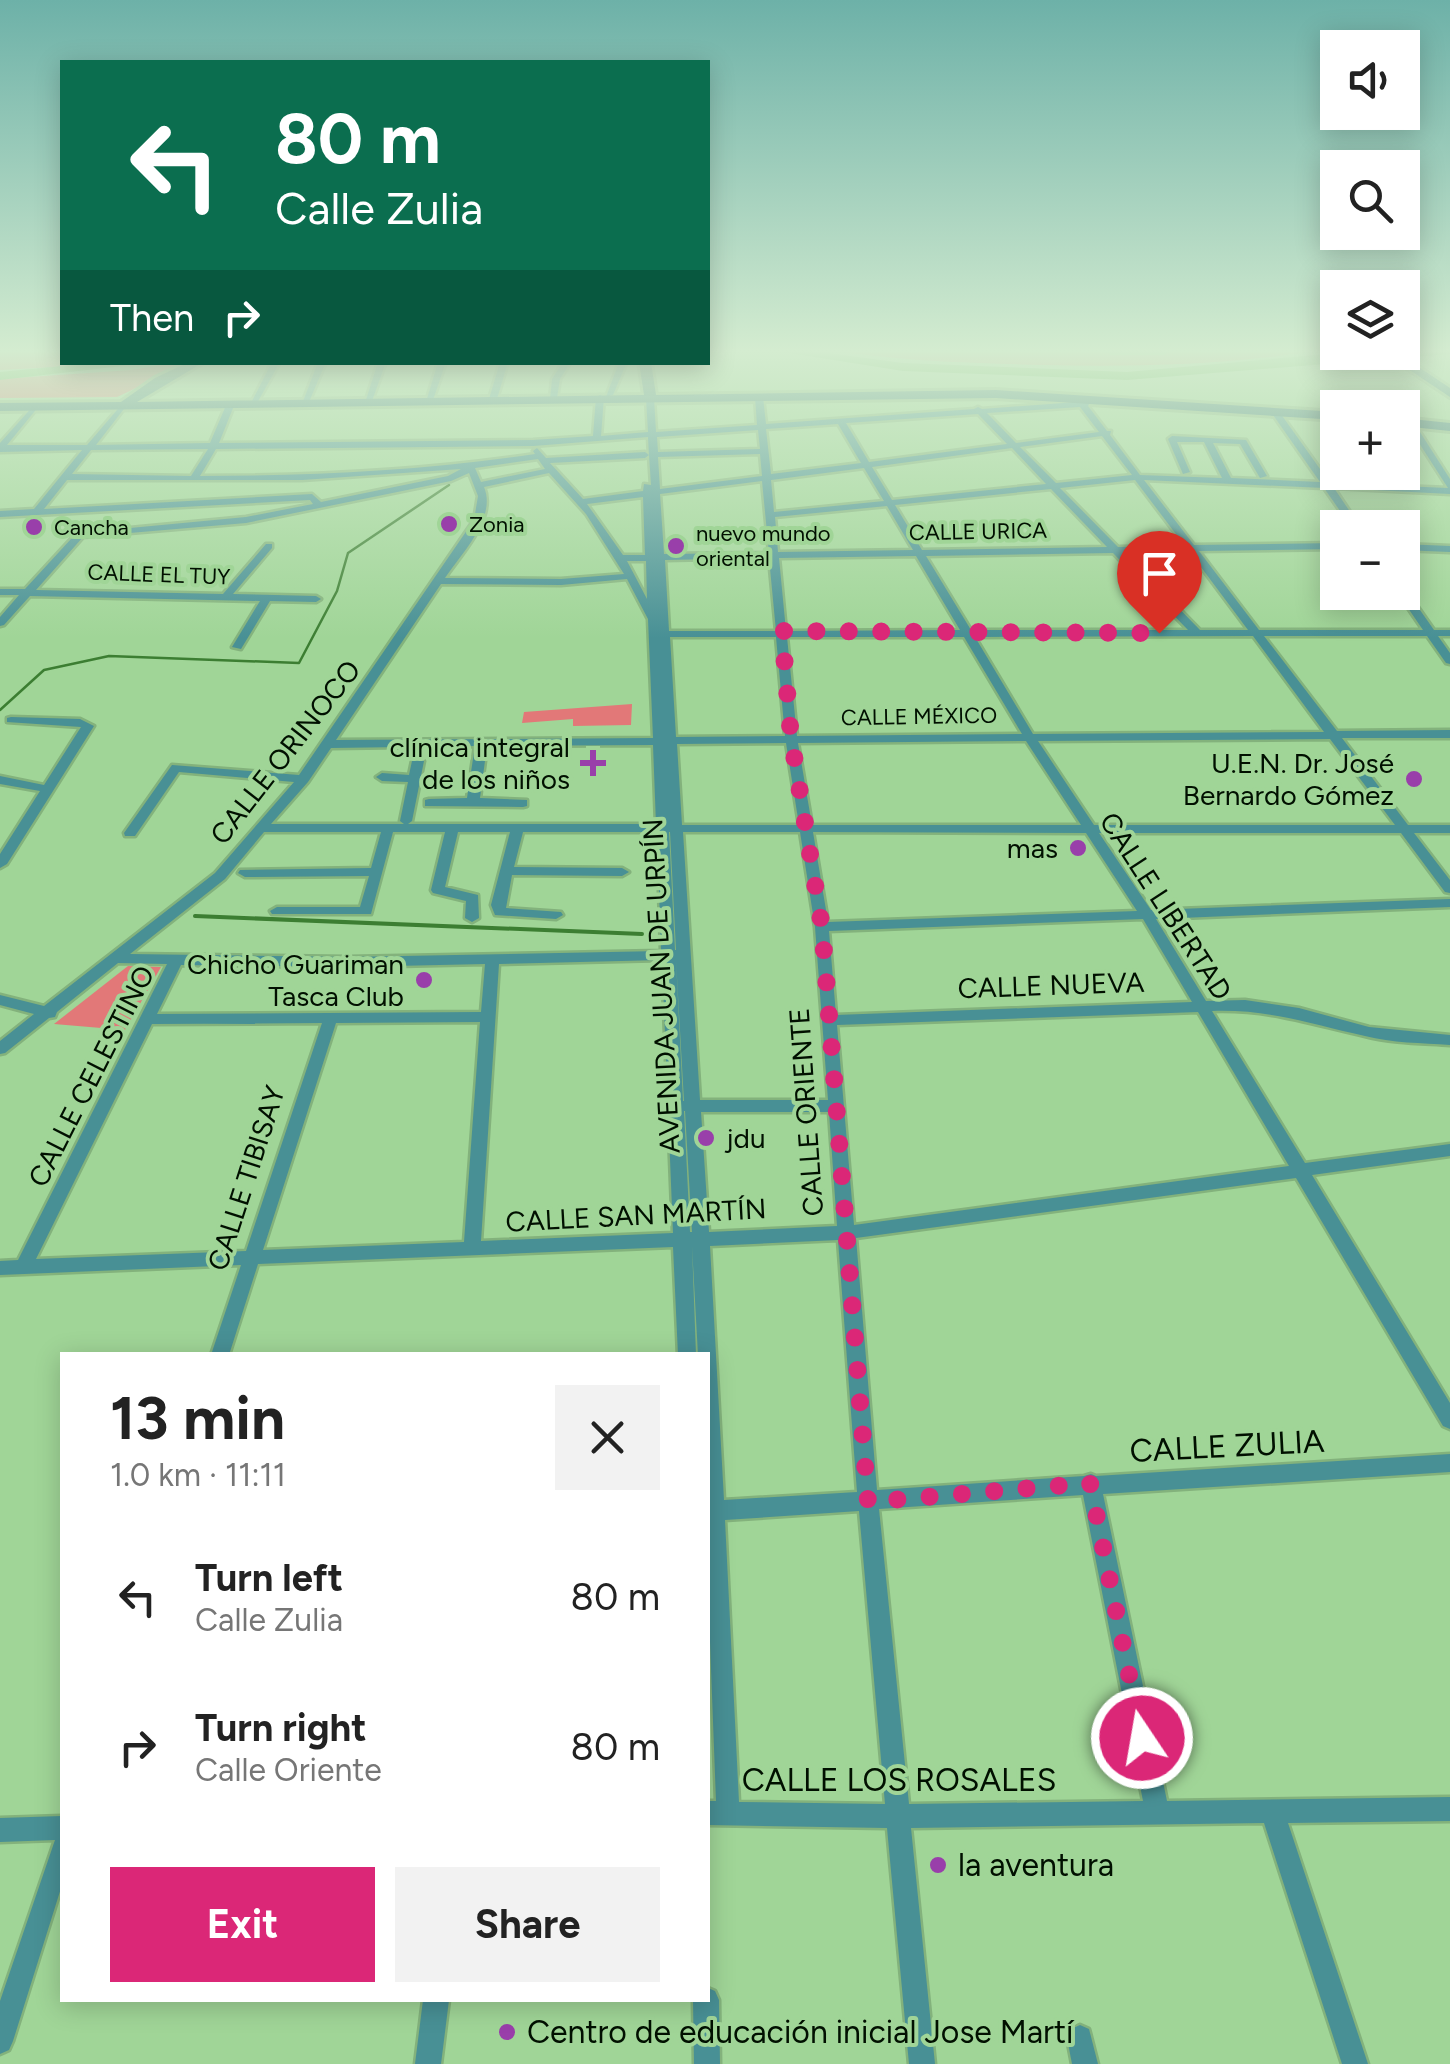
<!DOCTYPE html>
<meta charset="utf-8">
<style>
:root{--surface:#fff;--page:#f2f2f2;--text:#222;--muted:#767676;--accent:#db2777}
body{margin:0;font-family:Figtree,sans-serif;background:var(--page);color:var(--text);height:100vh;display:flex;flex-direction:column;font-size:38px;white-space:nowrap}
*{box-sizing:border-box;margin:0}
p{font-size:32px;color:var(--muted)}
.icon{flex:none;width:55px;height:55px;fill:none;stroke:currentColor;stroke-width:2;stroke-linecap:round;stroke-linejoin:round}
.map{position:relative;flex:1;overflow:hidden}
.details{position:absolute;left:60px;top:1352px;width:650px;height:650px;display:flex;flex-direction:column;background:var(--surface);border-radius:0px;box-shadow:0 5px 25px #0003}
.details>*{flex:none}
.top-card{position:absolute;left:60px;top:60px;width:650px;height:305px;border-radius:0px;box-shadow:0 5px 25px #0003;background:#0b6e4f;color:#fff;overflow:hidden}
.controls{position:absolute;left:1320px;top:30px;display:grid;gap:20px}
.controls a{display:grid;place-items:center;width:100px;height:100px;border-radius:0px;background:var(--surface);box-shadow:0 5px 25px #0003;font-size:50px}
.pin{position:absolute;display:grid;place-items:center;width:85px;height:85px;color:#fff;margin:-102px -42px;border-radius:50% 50% 50% 0;rotate:-45deg;box-shadow:0 0 10px #0007}
.pin .icon{rotate:45deg}
.me{position:absolute;width:110px;margin:-55px;rotate:348deg;stroke-linejoin:round;filter:drop-shadow(0 0 8px #0008)}
.turn{display:flex;align-items:center;gap:35px;height:210px;padding:0 50px;font-size:45px}
.turn .icon{width:130px;height:130px;stroke-width:2.5}
.turn b{display:block;font-size:70px;line-height:85px}
.then{display:flex;align-items:center;height:95px;padding:0 50px;background:#0003;gap:20px;font-size:38px}
.round{display:grid;place-items:center;flex:none;width:105px;height:105px;border-radius:0px;background:var(--page)}
.head{display:flex;align-items:center;justify-content:space-between;height:170px;padding:0 50px}
h1{font-size:60px;font-weight:700;line-height:75px}
.cta{display:flex;gap:20px;margin-top:auto;padding:20px 50px}
.cta a{flex:1;height:115px;border-radius:0px;background:var(--accent);color:#fff;font-size:40px;font-weight:700;line-height:115px;text-align:center}
.cta a+a{background:var(--page);color:var(--text)}
ul{padding:0;list-style:none}
li{display:flex;align-items:center;gap:30px;height:150px;padding:0 50px}
li div{flex:1}
li b{display:block;font-size:38px}
li em{font-style:normal}
.map>svg:first-child{display:block}
.green{fill:#e27878}
.lines{fill:none;stroke-linecap:round;stroke-linejoin:round}
.stream-far1{stroke:#3c7e32;stroke-width:2.5}
.stream{stroke:#3c7e32;stroke-width:4}
.river{fill:#56ad48;fill-rule:evenodd}
.street-casing{stroke:#83b27c;stroke-width:5}
.secondary-casing{stroke:#83b27c;stroke-width:6}
.street{fill:#489095;fill-rule:evenodd}
.secondary{fill:#2e6f73;fill-rule:evenodd}
.route{stroke:#db2777;stroke-width:18;stroke-dasharray:0 32.4}
.poi-dot{fill:#993faa;stroke:#a0d597;stroke-width:4}
.labels{text-anchor:middle;stroke-width:8;stroke-linejoin:round;paint-order:stroke}
.far-poi-label{font-size:22px;fill:#011000;stroke:#a0d597;text-anchor:start}
.far-street-label{font-size:22px;fill:#011000;stroke:#a0d597}
.poi-label{font-size:28px;fill:#011000;stroke:#a0d597;text-anchor:end}
.street-label{font-size:28px;fill:#011000;stroke:#a0d597}
.near-street-label{font-size:32px;fill:#011000;stroke:#a0d597}
.near-poi-label{font-size:32px;fill:#011000;stroke:#a0d597;text-anchor:start}
</style>
<div class="map">
<svg width="1450" height="2064" viewBox="0 0 1450 2064">
<rect width="100%" height="100%" fill="#a0d597"/>
<g class="green">
<polygon points="0,349 62,349 62,362 128,363 0,370"/>
<path d="M 822,349 L 1326,349 C 1232,365 1139,367 1044,365 C 969,363 896,361 822,349 Z"/>
<polygon points="173,363 189,363 117,397 0,398 0,379 131,370"/>
<polygon points="632,704 631,725 573,726 573,719 522,723 524,712"/>
<polygon points="128,966 161,967 125,1030 54,1024"/>
</g>
<g class="lines">
<polyline class="stream-far1" points="0,710 44,670 109,656 299,663 337,591 348,553 449,485"/>
<polyline class="stream" points="195,916 642,934"/>
<g class="river">
<polygon points="764,349 797,349 903,363 1127,372 1349,352 1402,352 1402,349 1450,349 1450,354 1127,380 903,371"/>
<polygon points="104,362 157,362 0,380 0,372"/>
</g>
<g class="street-casing">
<g id="street">
<polygon points="272,362 280,362 256,405 250,405"/>
<polygon points="318,362 326,362 309,402 302,404"/>
<polygon points="378,362 386,362 372,401 365,403"/>
<polygon points="438,362 446,362 433,400 426,402"/>
<polygon points="500,362 508,362 497,399 493,401 489,399"/>
<polygon points="563,362 571,362 560,379 557,398 550,400 552,379"/>
<polygon points="619,362 627,362 613,395 606,397"/>
<path d="M 600,395 L 604,397 L 601,436 L 648,432 L 646,398 L 650,396 L 654,398 L 656,432 L 757,425 L 755,397 L 759,395 L 763,397 L 766,424 L 974,409 L 978,407 L 982,409 L 1077,402 L 1075,400 L 1079,398 L 1090,402 L 1088,406 L 1107,431 L 1111,431 L 1110,435 L 1140,475 L 1222,478 L 1204,442 L 1177,442 L 1190,472 L 1183,474 L 1168,439 L 1172,436 L 1246,440 L 1267,476 L 1260,478 L 1240,444 L 1213,443 L 1231,478 L 1320,482 L 1271,412 L 1275,410 L 1278,410 L 1330,483 L 1448,488 L 1403,418 L 1407,416 L 1411,418 L 1450,479 L 1450,494 L 1334,488 L 1361,528 L 1352,528 L 1324,488 L 1144,480 L 1194,545 L 1338,543 L 1338,549 L 1199,551 L 1259,630 L 1423,630 L 1397,592 L 1402,592 L 1402,589 L 1406,590 L 1434,630 L 1450,630 L 1450,636 L 1438,636 L 1450,653 L 1450,664 L 1446,663 L 1427,636 L 1264,636 L 1337,731 L 1450,730 L 1450,738 L 1342,738 L 1408,825 L 1450,825 L 1450,833 L 1414,833 L 1450,880 L 1450,893 L 1445,892 L 1401,833 L 1099,833 L 1151,910 L 1450,899 L 1450,907 L 1156,919 L 1206,1001 L 1245,1000 L 1299,1008 L 1369,1027 L 1450,1035 L 1450,1045 C 1422,1043 1392,1043 1365,1036 C 1310,1024 1270,1009 1212,1011 L 1305,1163 L 1450,1144 L 1450,1156 L 1312,1175 L 1450,1403 L 1450,1429 L 1443,1426 L 1296,1178 L 856,1238 L 877,1490 L 1084,1476 L 1091,1474 L 1096,1476 L 1450,1454 L 1450,1472 L 1103,1494 L 1167,1801 L 1450,1797 L 1450,1821 L 1288,1823 L 1368,2064 L 1342,2064 L 1264,1823 L 911,1828 L 935,2064 L 909,2064 L 887,1828 L 708,1825 L 708,1801 L 716,1801 L 708,1588 L 708,1355 L 698,1355 L 692,1246 L 696,1355 L 678,1355 L 673,1247 L 258,1264 L 229,1355 L 211,1355 L 241,1265 L 0,1275 L 0,1261 L 18,1260 L 167,964 L 118,963 L 57,1012 L 55,1017 L 49,1018 L 5,1053 L 0,1054 L 0,1041 L 34,1014 L 0,1005 L 0,995 L 44,1006 L 215,873 L 294,782 L 179,772 L 135,836 L 125,836 L 124,833 L 172,765 L 299,775 L 474,520 L 478,496 L 469,473 L 451,481 L 246,523 L 83,537 L 36,590 L 223,594 L 266,544 L 272,544 L 272,548 L 233,594 L 316,596 L 321,599 L 316,602 L 270,601 L 241,649 L 232,647 L 260,601 L 30,596 L 4,625 L 0,626 L 0,617 L 19,595 L 0,595 L 0,589 L 25,589 L 82,527 L 88,527 L 88,532 L 246,517 L 313,504 L 310,500 L 0,517 L 0,511 L 34,509 L 82,450 L 0,452 L 0,443 L 35,404 L 39,406 L 7,445 L 87,445 L 123,403 L 127,405 L 96,445 L 210,443 L 227,403 L 231,401 L 235,403 L 219,443 L 533,440 L 593,436 L 596,397 ZM 1080,407 L 1099,432 L 1016,443 L 987,413 ZM 978,414 L 1007,444 L 869,462 L 846,423 ZM 838,424 L 861,463 L 771,474 L 766,429 ZM 758,430 L 760,449 L 658,452 L 657,437 ZM 1102,436 L 1132,475 L 1056,483 L 1020,447 ZM 648,437 L 649,455 L 645,452 L 546,458 L 537,448 L 533,451 L 535,454 C 423,471 312,476 200,476 L 216,449 L 533,446 ZM 1012,448 L 1046,484 L 892,500 L 872,467 ZM 208,449 L 191,476 L 72,474 L 91,450 ZM 760,454 L 762,476 L 660,489 L 658,457 ZM 649,455 L 651,485 L 644,484 L 643,491 L 583,499 L 550,463 L 645,458 ZM 538,459 L 545,469 L 481,482 L 475,468 ZM 864,468 L 884,501 L 774,512 L 771,480 ZM 461,469 L 448,476 L 321,502 L 312,494 L 44,509 L 67,480 L 302,480 ZM 549,473 L 586,514 L 624,574 L 561,579 L 445,578 C 461,554 497,518 484,487 ZM 1135,480 L 1185,546 L 1118,547 L 1060,488 ZM 762,481 L 769,553 L 664,554 L 660,494 ZM 1051,489 L 1107,547 L 922,550 L 895,505 ZM 643,497 L 645,555 L 623,555 L 587,504 ZM 887,506 L 913,550 L 778,552 L 775,517 ZM 1189,551 L 1248,630 L 1200,630 L 1124,552 ZM 1113,553 L 1188,630 L 971,630 L 926,556 ZM 916,556 L 960,630 L 786,631 L 779,558 ZM 769,558 L 776,631 L 669,631 L 665,560 ZM 627,561 L 646,561 L 647,599 ZM 627,579 L 648,619 L 653,738 L 336,740 L 441,584 L 561,585 ZM 1253,636 L 1324,732 L 1033,734 L 975,637 ZM 670,637 L 776,637 L 785,736 L 676,737 ZM 787,637 L 964,637 L 1022,734 L 797,736 ZM 1330,739 L 1395,825 L 1094,825 L 1038,741 ZM 1026,741 L 1081,825 L 812,825 L 798,743 ZM 786,743 L 799,825 L 682,825 L 677,744 ZM 653,745 L 656,824 L 408,824 L 412,821 L 424,761 L 418,757 L 412,761 L 409,775 L 382,773 L 376,777 L 382,781 L 408,782 L 400,821 L 404,824 L 271,824 L 308,782 L 331,748 L 475,746 L 467,798 L 429,799 L 425,800 L 425,806 L 523,807 L 527,806 L 527,800 L 480,798 L 487,746 ZM 264,832 L 381,832 L 371,868 L 240,870 L 238,873 L 245,877 L 369,876 L 360,907 L 277,907 L 270,911 L 272,914 L 371,914 L 393,832 L 445,832 L 431,890 L 433,893 L 466,901 L 465,918 L 472,922 L 479,918 L 478,895 L 445,887 L 458,832 L 510,832 L 491,905 L 495,915 L 556,919 L 563,915 L 561,912 L 506,908 L 512,875 L 622,876 L 629,872 L 622,868 L 514,867 L 523,832 L 657,832 L 661,951 L 348,957 L 130,954 L 225,879 ZM 669,832 L 670,832 L 676,950 L 675,950 ZM 683,832 L 800,832 L 815,927 L 828,1100 L 700,1100 ZM 813,832 L 1086,833 L 1137,911 L 828,922 ZM 1143,919 L 1192,1002 L 836,1015 L 829,931 ZM 662,960 L 673,1233 L 481,1241 L 499,964 ZM 676,960 L 684,1101 L 683,1101 ZM 485,964 L 481,1012 L 157,1014 L 181,965 L 348,967 ZM 1198,1012 L 1289,1166 L 854,1225 L 837,1025 ZM 480,1022 L 464,1242 L 263,1250 L 336,1023 ZM 322,1023 L 246,1251 L 36,1259 L 152,1024 ZM 684,1111 L 685,1111 L 692,1232 L 690,1232 ZM 701,1112 L 829,1112 L 837,1226 L 709,1232 ZM 838,1240 L 857,1492 L 724,1500 L 710,1246 ZM 1083,1495 L 1143,1801 L 909,1804 L 879,1509 ZM 859,1511 L 885,1804 L 739,1802 L 725,1520 Z"/>
<polygon points="1402,544 1450,546 1450,552 1402,550"/>
<polygon points="11,717 80,719 94,726 7,864 0,868 0,854 40,791 0,784 0,776 44,785 81,727 7,722 7,718"/>
<polygon points="62,1816 62,1885 13,2041 9,2050 0,2054 0,2001 55,1840 0,1842 0,1818"/>
<polygon points="708,1988 715,1991 719,2000 720,2064 694,2064 693,2000 708,2000"/>
<polygon points="423,2000 449,2000 441,2064 415,2064"/>
<polygon points="1080,2025 1089,2029 1098,2064 1072,2064 1067,2038 1071,2029"/>
</g>
</g>
<g class="secondary-casing">
<g id="secondary">
<polygon points="1106,349 1169,349 1163,352 1112,352"/>
<polygon points="1383,352 1396,352 1450,388 1450,397"/>
<polygon points="189,362 204,362 137,402 644,395 639,362 651,362 656,395 996,390 1338,412 1338,420 996,398 0,411 0,403 121,402 155,378"/>
<polygon points="1402,418 1450,423 1450,431 1402,426"/>
</g>
</g>
<use href="#street" class="street"/>
<use href="#secondary" class="secondary"/>
</g>
<linearGradient id="sky" x2="0" y2="1"><stop stop-color="#6db1a8"/><stop offset="0.55" stop-color="#d4ecd0"/><stop offset="1" stop-color="#d4ecd0" stop-opacity="0"/></linearGradient>
<rect width="1450" height="638" fill="url(#sky)"/>
<g class="lines">
<polyline class="route" points="1142,1738 1090,1483 868,1502 822,927 791,737 782,631 1159,633"/>
</g>
<g class="poi-dot">
<circle cx="449" cy="524" r="10"/>
<circle cx="34" cy="527" r="10"/>
<circle cx="676" cy="546" r="10"/>
<path d="M588 748h10v10h10v10h-10v10h-10v-10h-10v-10h10z"/>
<circle cx="1414" cy="779" r="10"/>
<circle cx="1078" cy="848" r="10"/>
<circle cx="424" cy="980" r="10"/>
<circle cx="706" cy="1138" r="10"/>
<circle cx="938" cy="1865" r="10"/>
<circle cx="507" cy="2032" r="10"/>
</g>
<g class="labels">
<g class="far-poi-label">
<text x="469" y="532">Zonia</text>
<text x="54" y="535">Cancha</text>
<text x="696" y="541">nuevo mundo<tspan x="696" dy="25">oriental</tspan></text>
</g>
<g class="far-street-label">
<text transform="translate(978 531) rotate(-1)" y="8">CALLE URICA</text>
<text transform="translate(159 574) rotate(2)" y="8">CALLE EL TUY</text>
<text transform="translate(919 716) rotate(-1)" y="8">CALLE MÉXICO</text>
</g>
<g class="poi-label">
<text x="570" y="757">clínica integral<tspan x="570" dy="32">de los niños</tspan></text>
<text x="1394" y="773">U.E.N. Dr. José<tspan x="1394" dy="32">Bernardo Gómez</tspan></text>
<text x="1058" y="858">mas</text>
<text x="404" y="974">Chicho Guariman<tspan x="404" dy="32">Tasca Club</tspan></text>
<text x="726" y="1148" text-anchor="start">jdu</text>
</g>
<g class="street-label">
<text transform="translate(285 752) rotate(-52)" y="10">CALLE ORINOCO</text>
<text transform="translate(1166 906) rotate(57)" y="10">CALLE LIBERTAD</text>
<text transform="translate(1051 985) rotate(-2)" y="10">CALLE NUEVA</text>
<text transform="translate(661 986) rotate(-93)" y="10">AVENIDA JUAN DE URPÍN</text>
<text transform="translate(91 1076) rotate(-63)" y="10">CALLE CELESTINO</text>
<text transform="translate(806 1112) rotate(-94)" y="10">CALLE ORIENTE</text>
<text transform="translate(246 1178) rotate(-72)" y="10">CALLE TIBISAY</text>
<text transform="translate(636 1215) rotate(-3)" y="10">CALLE SAN MARTÍN</text>
</g>
<g class="near-street-label">
<text transform="translate(1227 1446) rotate(-3)" y="11">CALLE ZULIA</text>
<text x="899" y="1791">CALLE LOS ROSALES</text>
</g>
<g class="near-poi-label">
<text x="958" y="1876">la aventura</text>
<text x="527" y="2043">Centro de educación inicial Jose Martí</text>
</g>
</g>
</svg>
<div class="controls">
<a><svg class="icon" aria-label="sound" viewBox="0 0 24 24"><path d="M4 9h4l5-4v14l-5-4H4zM17 9q2 3 0 6"/></svg></a>
<a><svg class="icon" aria-label="search" viewBox="0 0 24 24"><circle cx="10" cy="10" r="6"/><path d="M15 15l6 6"/></svg></a>
<a><svg class="icon" aria-label="layers" viewBox="0 0 24 24"><path d="M12 4l9 5-9 5-9-5zM3 14l9 5 9-5"/></svg></a>
<a>+</a>
<a>−</a>
</div>
<div class="pin" style="left:1159px;top:633px;background:#d93025"><svg class="icon" aria-label="arrive" viewBox="0 0 24 24"><path d="M6 21V4h12l-3 4 3 4H6"/></svg></div>
<svg class="me" style="left:1142px;top:1738px" viewBox="-20 -20 40 40"><circle r="17" fill="#db2777" stroke="#fff" stroke-width="3"/><path d="M0-11L8 9 0 5-8 9z" fill="#fff"/></svg>
<div class="top-card">
<div class="turn"><svg class="icon" aria-label="left" viewBox="0 0 24 24"><path d="M17 20v-9H6M10 6l-5 5 5 5"/></svg><div><b>80 m</b>Calle Zulia</div></div>
<div class="then">Then<svg class="icon" aria-label="right" viewBox="0 0 24 24"><path d="M7 20v-9h11M14 6l5 5-5 5"/></svg></div>
</div>
<section class="details">
<div class="head"><div><h1>13 min</h1><p>1.0 km · 11:11</p></div><a class="round"><svg class="icon" aria-label="close" viewBox="0 0 24 24"><path d="M6 6l12 12M18 6L6 18"/></svg></a></div>
<ul>
<li><svg class="icon" aria-label="left" viewBox="0 0 24 24"><path d="M17 20v-9H6M10 6l-5 5 5 5"/></svg><div><b>Turn left</b><p>Calle Zulia</p></div><em>80 m</em></li>
<li><svg class="icon" aria-label="right" viewBox="0 0 24 24"><path d="M7 20v-9h11M14 6l5 5-5 5"/></svg><div><b>Turn right</b><p>Calle Oriente</p></div><em>80 m</em></li>
</ul>
<div class="cta"><a>Exit</a><a>Share</a></div>
</section>
</div>
